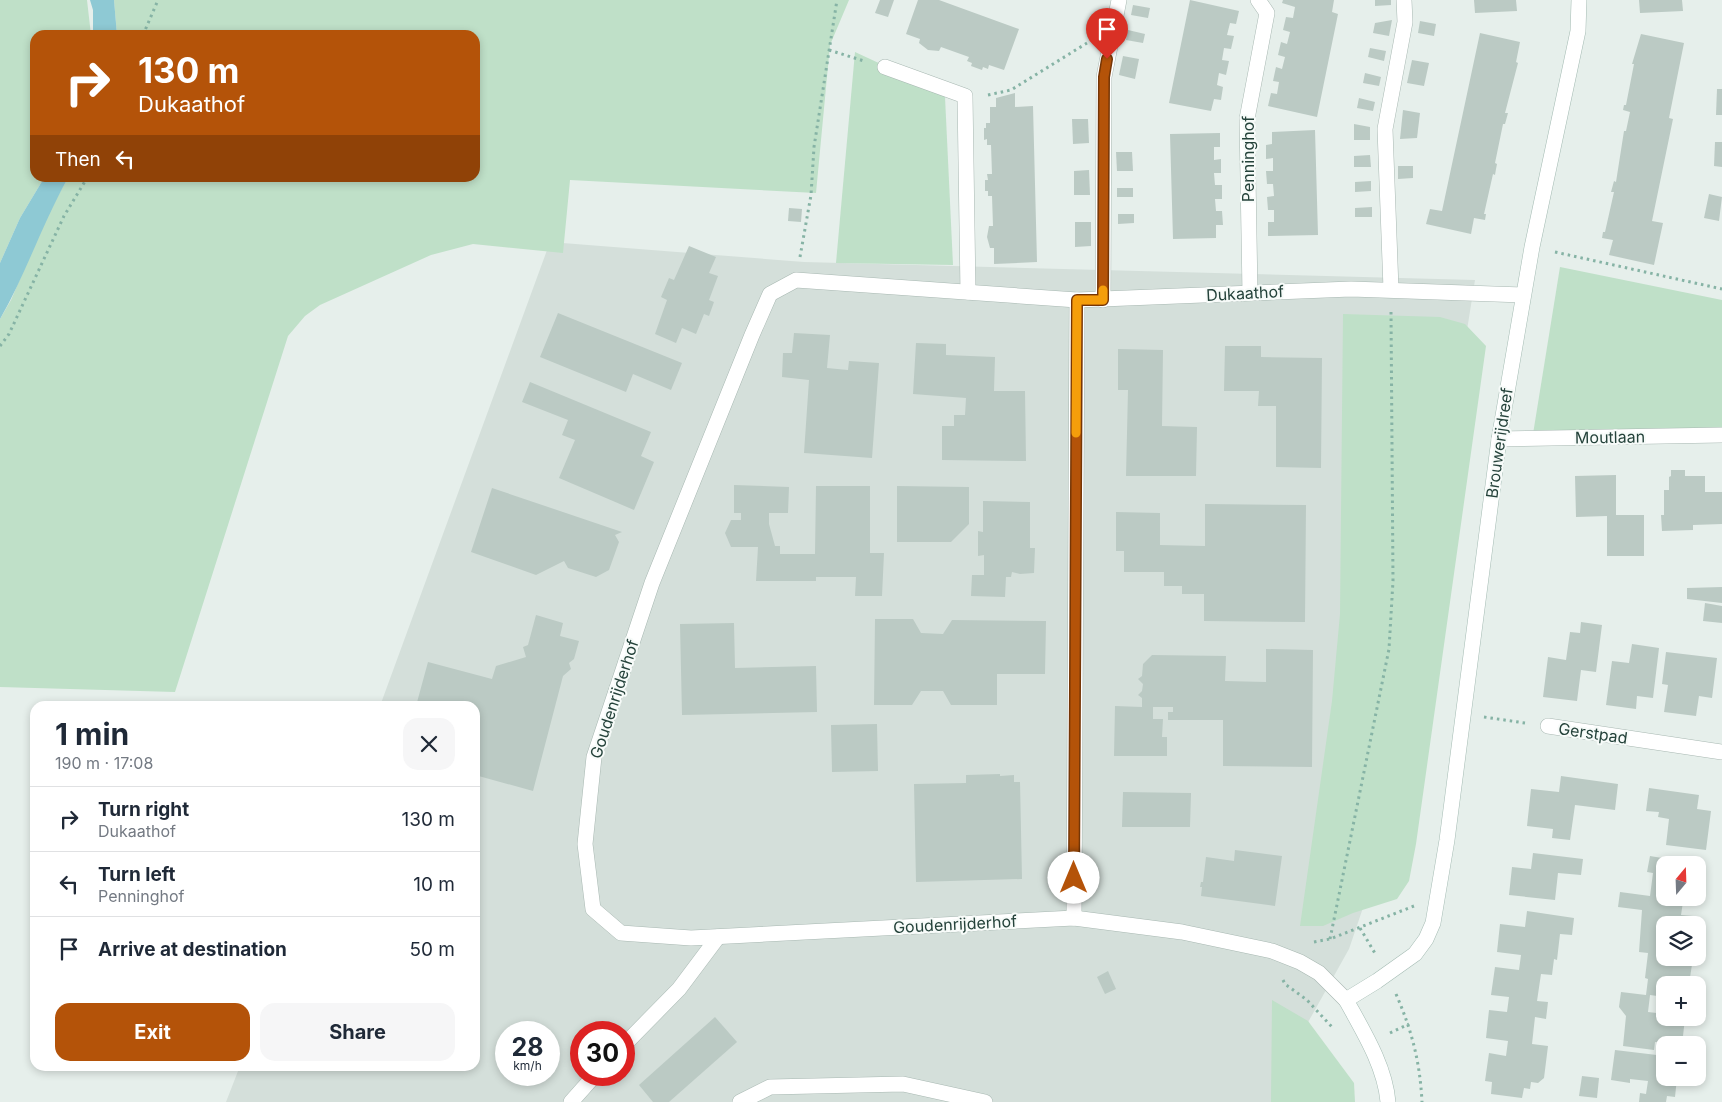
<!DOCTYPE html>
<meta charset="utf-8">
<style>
:root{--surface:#fff;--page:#f6f6f7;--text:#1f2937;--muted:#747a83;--line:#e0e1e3;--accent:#b45309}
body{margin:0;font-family:Inter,sans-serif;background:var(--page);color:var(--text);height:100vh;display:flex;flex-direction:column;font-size:19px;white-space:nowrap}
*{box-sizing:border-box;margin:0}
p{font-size:16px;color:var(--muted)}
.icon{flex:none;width:28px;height:28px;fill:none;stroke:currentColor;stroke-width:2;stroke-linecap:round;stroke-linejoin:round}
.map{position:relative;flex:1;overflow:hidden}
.drawer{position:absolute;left:30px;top:701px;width:450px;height:370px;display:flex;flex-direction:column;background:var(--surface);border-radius:15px;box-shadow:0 2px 8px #0003}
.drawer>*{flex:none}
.guide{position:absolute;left:30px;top:30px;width:450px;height:152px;border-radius:15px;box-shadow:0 2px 8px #0003;background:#b45309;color:#fff;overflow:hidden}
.needle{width:32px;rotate:19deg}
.controls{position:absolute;left:1656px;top:856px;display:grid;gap:10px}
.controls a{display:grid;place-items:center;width:50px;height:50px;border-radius:10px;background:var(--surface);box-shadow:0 2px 8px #0003;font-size:25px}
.speed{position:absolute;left:495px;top:1021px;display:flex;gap:10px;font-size:25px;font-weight:700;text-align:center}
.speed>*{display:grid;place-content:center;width:65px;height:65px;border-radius:50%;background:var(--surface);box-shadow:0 2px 8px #0003;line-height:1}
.speed small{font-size:12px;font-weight:400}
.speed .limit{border:8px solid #d22;background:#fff;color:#111}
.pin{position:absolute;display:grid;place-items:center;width:42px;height:42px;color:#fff;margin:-51px -21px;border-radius:50% 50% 50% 0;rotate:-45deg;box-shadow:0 0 5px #0007}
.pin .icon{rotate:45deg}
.me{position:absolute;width:55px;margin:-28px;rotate:0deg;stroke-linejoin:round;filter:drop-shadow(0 0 4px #0008)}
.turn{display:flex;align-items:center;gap:18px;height:105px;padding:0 25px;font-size:22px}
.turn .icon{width:65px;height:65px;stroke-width:2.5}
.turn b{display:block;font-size:35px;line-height:42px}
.then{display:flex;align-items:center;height:48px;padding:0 25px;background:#0003;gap:10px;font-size:19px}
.round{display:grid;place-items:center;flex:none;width:52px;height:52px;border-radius:15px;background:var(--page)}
.head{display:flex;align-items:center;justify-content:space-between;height:85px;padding:0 25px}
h1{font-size:30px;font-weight:700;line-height:38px}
.button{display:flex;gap:10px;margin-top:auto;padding:10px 25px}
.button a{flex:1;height:58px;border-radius:15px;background:var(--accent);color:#fff;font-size:20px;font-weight:700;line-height:58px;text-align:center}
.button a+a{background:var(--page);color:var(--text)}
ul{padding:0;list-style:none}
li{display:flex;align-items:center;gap:15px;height:65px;padding:0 25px;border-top:1px solid var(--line)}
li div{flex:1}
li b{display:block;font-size:19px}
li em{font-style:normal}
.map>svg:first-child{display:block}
.built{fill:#d4dfda;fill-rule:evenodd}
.green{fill:#bfe0c8}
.water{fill:#8ec9d4}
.building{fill:#bbcac4}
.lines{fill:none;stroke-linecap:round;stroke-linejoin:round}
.lane-casing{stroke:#a8b8b2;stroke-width:16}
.street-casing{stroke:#a8b8b2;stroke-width:16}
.secondary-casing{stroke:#a4bbb3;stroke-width:16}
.path{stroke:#86b3a5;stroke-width:3;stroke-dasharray:2.5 4;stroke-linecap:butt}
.lane{stroke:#fff;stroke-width:15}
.street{stroke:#fff;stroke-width:15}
.secondary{stroke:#fff;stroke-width:15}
.route-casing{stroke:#753606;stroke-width:12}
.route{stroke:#b45309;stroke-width:9}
.slow{stroke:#f59e0b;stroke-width:9}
.labels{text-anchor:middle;stroke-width:4;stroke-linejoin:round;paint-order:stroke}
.street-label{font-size:16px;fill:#24423a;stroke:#f7fbf9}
</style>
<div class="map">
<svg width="1722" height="1102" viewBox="0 0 1722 1102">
<rect width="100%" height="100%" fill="#e6efeb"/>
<path class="built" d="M 550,242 L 804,262 L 1475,280 L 1385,843 L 1349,949 L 1302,1033 L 1317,1102 L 226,1102 L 240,1066 L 475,1066 L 475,706 L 380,706 ZM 506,1032 L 549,1032 L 549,1075 L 506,1075 ZM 581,1032 L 624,1032 L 624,1075 L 581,1075 Z"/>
<g class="green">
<polygon points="0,0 87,0 91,35 35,35 35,178 44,178 20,218 0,263"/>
<polygon points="114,0 849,0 830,45 816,193 570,180 563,253 473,244 431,255 320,305 305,316 288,336 175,692 0,687 0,319 11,300 47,215 68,178 475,178 475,35 117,35"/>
<polygon points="855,52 939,91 945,97 953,265 836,263"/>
<polygon points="1560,267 1722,300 1722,430 1533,434"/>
<polygon points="1343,314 1440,317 1465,324 1486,346 1416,844 1409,881 1397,899 1353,913 1323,926 1300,926 1332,701 1340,614"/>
<polygon points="1272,1000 1308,1021 1354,1083 1355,1102 1271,1102"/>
</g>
<g class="water">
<polygon points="90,0 114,0 117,35 93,35 93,10"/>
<path d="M 44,178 L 68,178 C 42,224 26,274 0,319 L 0,263 L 20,218 Z"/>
</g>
<g class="building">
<polygon points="880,0 894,0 888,17 875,13"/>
<polygon points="918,0 939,0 1019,29 1004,70 989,65 988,69 983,67 982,70 971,66 972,63 967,61 969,57 941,47 939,51 928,50 919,43 920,39 906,34"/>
<polygon points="1190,0 1239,11 1236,24 1230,23 1227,35 1234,36 1231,49 1224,48 1222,60 1229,61 1226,75 1219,73 1217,85 1223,87 1221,100 1214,99 1211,111 1169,103"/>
<polygon points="1283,0 1334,0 1332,12 1338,14 1317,117 1268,106 1271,93 1277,94 1279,82 1273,81 1276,67 1282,69 1285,57 1278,55 1281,42 1287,44 1290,32 1283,30 1286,17 1293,18 1295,7 1282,3"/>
<polygon points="1375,0 1391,0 1391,5 1375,6"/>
<polygon points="1474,0 1516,0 1517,11 1475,13"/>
<polygon points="1639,0 1682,0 1683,11 1640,13"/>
<polygon points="1133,5 1150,8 1148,18 1131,15"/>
<polygon points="1392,20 1389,36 1373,33 1375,23"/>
<polygon points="1420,21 1436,24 1434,36 1418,33"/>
<polygon points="1128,30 1145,34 1143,43 1126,40"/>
<polygon points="1480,33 1520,42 1516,62 1518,63 1505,113 1508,113 1505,124 1503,124 1495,163 1497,164 1496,169 1495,175 1493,174 1484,214 1486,214 1485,220 1474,218 1471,234 1426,224 1430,209 1442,211"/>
<polygon points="1641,34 1684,43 1669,118 1673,119 1652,221 1663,223 1654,265 1609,255 1613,240 1602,238 1603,232 1605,232 1614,192 1611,192 1614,181 1616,182 1624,131 1626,131 1630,112 1623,110 1624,105 1626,105 1634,64 1632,64"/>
<polygon points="1370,48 1386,51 1384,61 1368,57"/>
<polygon points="1123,56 1139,59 1135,79 1119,75"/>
<polygon points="1412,60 1429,63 1424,86 1407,83"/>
<polygon points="1365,73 1381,77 1379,86 1363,83"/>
<polygon points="1717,89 1722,89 1722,115 1716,115"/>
<polygon points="1015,93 1015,107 1033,106 1037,262 994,264 994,248 990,248 987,237 989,226 993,226 992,196 988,196 988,191 985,191 985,180 988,180 987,174 992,174 991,145 987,145 987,139 984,140 984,128 986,128 986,123 990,123 990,107 996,107 996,98"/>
<polygon points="1359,98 1375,102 1373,111 1357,108"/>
<polygon points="1403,110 1420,113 1417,138 1400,139"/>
<polygon points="1072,119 1088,119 1089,143 1073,144"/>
<polygon points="1354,124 1370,127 1370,140 1354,140"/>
<polygon points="1315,130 1318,235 1268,236 1268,222 1274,222 1274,210 1268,210 1267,197 1274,196 1273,184 1267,184 1266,171 1273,171 1273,158 1266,159 1266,145 1272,144 1272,132"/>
<polygon points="1220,133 1220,147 1214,147 1214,160 1221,159 1221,173 1214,173 1215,185 1222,185 1222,199 1215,199 1216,211 1222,211 1223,225 1216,225 1216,238 1173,239 1170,134"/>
<polygon points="1715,142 1722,142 1722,167 1714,166"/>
<polygon points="1116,152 1132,152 1133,171 1117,171"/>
<polygon points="1370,155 1371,167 1354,167 1354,156"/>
<polygon points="1398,166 1413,166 1413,178 1398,179"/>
<polygon points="1089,170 1090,195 1074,195 1074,171"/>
<polygon points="1371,181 1371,191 1355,192 1355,182"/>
<rect x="1117" y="188" width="16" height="9"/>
<polygon points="1709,194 1722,197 1719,221 1704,218"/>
<polygon points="1372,207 1372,217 1355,217 1355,208"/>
<polygon points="789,208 802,209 801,222 788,221"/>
<polygon points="1118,214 1134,214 1134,223 1118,224"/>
<polygon points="1075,222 1091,222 1091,246 1075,247"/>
<polygon points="689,246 716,257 709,273 718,276 709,300 714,302 709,316 704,314 696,334 682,328 676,343 655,334 667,300 661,297 669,278 674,280"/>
<polygon points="558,313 682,363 671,390 633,374 626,392 540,357"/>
<polygon points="794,333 830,335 827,368 848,370 849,361 879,363 872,458 804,453 809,380 782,377 783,353 792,353"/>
<polygon points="916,343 946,344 946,355 995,357 994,391 1025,391 1026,461 942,460 942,426 954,426 954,415 965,415 966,398 913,394"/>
<polygon points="1225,346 1261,346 1261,357 1322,358 1321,468 1276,467 1276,406 1258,406 1259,391 1224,391"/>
<polygon points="1118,349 1163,350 1162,426 1197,427 1196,476 1126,476 1128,390 1118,390"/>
<polygon points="530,382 651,432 641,456 654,462 634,510 559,478 575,440 562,435 568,420 522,402"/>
<polygon points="1671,470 1685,470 1685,476 1705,476 1705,492 1722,492 1722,524 1693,525 1693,530 1662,531 1661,515 1664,515 1664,490 1669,490 1669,477 1671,476"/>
<polygon points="1616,475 1616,515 1644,515 1644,556 1607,556 1607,516 1576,517 1575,476"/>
<polygon points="734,485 789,487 788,513 769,513 769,524 775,546 780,546 780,554 815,554 816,486 870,486 870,553 884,553 882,596 855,596 856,577 816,577 816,581 756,581 758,547 731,547 725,533 731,520 741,520 741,513 734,513"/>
<polygon points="897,486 969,487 969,524 951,542 897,542"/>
<polygon points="492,488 622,532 615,535 619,542 609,570 596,577 568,568 564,561 536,575 471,552"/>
<polygon points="983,501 1030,502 1030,548 1035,548 1034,573 1020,574 1012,572 1011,577 1006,577 1005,597 971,596 972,575 984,575 984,555 978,556 978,531 983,532"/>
<polygon points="1205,504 1306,505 1305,622 1204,621 1204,594 1182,594 1182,586 1164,586 1164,572 1124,572 1124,551 1116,551 1116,512 1160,513 1160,545 1205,546"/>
<polygon points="1722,587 1722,603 1687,599 1687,588"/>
<polygon points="1705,603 1722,606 1722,623 1703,621"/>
<polygon points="536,615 563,623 560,636 579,641 574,659 569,663 571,669 563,676 533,791 475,775 475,706 416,706 428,662 492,679 496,666 526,657 523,647 528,645"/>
<polygon points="875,619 913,619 921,633 943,634 952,620 1046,621 1045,674 997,674 997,705 951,705 943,691 921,691 912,705 874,705"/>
<polygon points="1581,622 1602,625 1596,672 1581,670 1577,701 1543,697 1548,657 1566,660 1570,632 1580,633"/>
<polygon points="734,623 735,668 816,666 817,712 682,715 680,624"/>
<polygon points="1632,644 1659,648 1653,698 1637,696 1636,709 1606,705 1612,661 1629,663"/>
<polygon points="1266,649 1313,650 1312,767 1223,766 1223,720 1168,720 1168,712 1173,712 1173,707 1153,707 1153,719 1163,719 1162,737 1167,737 1167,756 1114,756 1115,706 1142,707 1142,698 1138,695 1142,691 1143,684 1138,679 1142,676 1143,664 1152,655 1226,656 1225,681 1266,682"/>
<polygon points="1666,652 1717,658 1712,698 1699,696 1696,716 1664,712 1668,685 1662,684"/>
<polygon points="877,724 878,771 832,772 831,725"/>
<polygon points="1000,774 1000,776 1014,775 1014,782 1020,782 1022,879 916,882 914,784 966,783 966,775"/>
<polygon points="1561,776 1618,784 1615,810 1575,805 1570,840 1552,838 1553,829 1527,826 1531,789 1559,792"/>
<polygon points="1649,788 1699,795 1697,809 1711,811 1706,850 1666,845 1669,819 1658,817 1659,812 1646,811"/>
<polygon points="1123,792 1191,793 1190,827 1122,827"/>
<polygon points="1235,850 1282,856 1275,906 1201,896 1202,887 1200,887 1201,882 1203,882 1206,857 1234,861"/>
<polygon points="1533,853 1583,859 1581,875 1558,873 1555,900 1509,895 1512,867 1531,869"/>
<polygon points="1650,856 1668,859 1665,865 1665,898 1696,898 1695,903 1683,902 1681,915 1693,916 1692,925 1665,925 1665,958 1693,958 1689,984 1665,985 1665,997 1650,995 1648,1012 1665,1014 1665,1018 1685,1018 1682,1045 1655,1042 1654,1050 1623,1046 1626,1016 1619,1007 1621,992 1646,995 1648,979 1645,978 1648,953 1639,952 1642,910 1618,907 1620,892 1650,896 1653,873 1647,872"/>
<polygon points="1527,911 1574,918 1572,935 1560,934 1557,960 1554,959 1552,975 1541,974 1537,1001 1548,1002 1546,1019 1535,1017 1532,1044 1548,1046 1544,1078 1538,1083 1531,1082 1530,1089 1524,1088 1522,1098 1491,1094 1492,1082 1485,1081 1489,1053 1506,1056 1508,1041 1486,1038 1489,1010 1507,1012 1509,997 1491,995 1495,967 1519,970 1521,955 1497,952 1500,924 1525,927"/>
<polygon points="1108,971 1116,989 1105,994 1097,977"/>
<polygon points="715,1017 737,1042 669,1102 653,1102 639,1085"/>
<polygon points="1615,1050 1665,1056 1665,1078 1677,1078 1675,1097 1667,1096 1666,1102 1639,1102 1640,1093 1646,1094 1648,1081 1630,1079 1630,1083 1611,1080"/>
<polygon points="1582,1076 1599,1078 1597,1098 1579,1096"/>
</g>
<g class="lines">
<g class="lane-casing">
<g id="lane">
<polyline points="624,1045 679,989 718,937"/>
<polyline points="571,1102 595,1075"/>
<polyline points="740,1102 770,1087 903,1084 985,1102"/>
</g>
</g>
<g class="street-casing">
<g id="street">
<polyline points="885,67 965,96 968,292"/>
<polyline points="1391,289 1385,129 1405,22 1404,0"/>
<polyline points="1250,293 1247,119 1267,13 1258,0"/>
<polyline points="1103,300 1104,77 1119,0"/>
<polyline points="1499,439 1722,435"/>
<polyline points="1548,726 1722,752"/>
<polyline points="1074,918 1077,300"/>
<polyline points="1346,1000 1319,973 1300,962 1272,951 1182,932 1074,918 691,938 621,933 593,909 585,844 594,757 652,583 752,335 770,294 796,280 1077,300 1351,289 1523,295"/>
</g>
</g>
<g class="secondary-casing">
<path id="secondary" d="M 1388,1102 C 1385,1066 1363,1031 1346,1000 L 1377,981 L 1415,954 L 1426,939 L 1433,923 L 1447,840 L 1499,439 L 1532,247 L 1578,31 L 1579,0"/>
</g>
<g class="path">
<polyline points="143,35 158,0"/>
<polyline points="829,50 864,61"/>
<polyline points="988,95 1011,90 1087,43"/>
<polyline points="1555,252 1722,289"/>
<polyline points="800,257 811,195 814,147 837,0"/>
<polyline points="0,346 9,334 64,216 87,178"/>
<polyline points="1484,717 1525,723"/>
<polyline points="1360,928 1376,955"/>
<polyline points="1330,939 1389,649 1393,581 1391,312"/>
<polyline points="1314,942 1330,939 1414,906"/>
<polyline points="1283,980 1285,984 1307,1000 1332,1027"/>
<path d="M 1396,994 C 1412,1031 1420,1062 1422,1102"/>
<polyline points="1390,1033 1409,1024"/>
</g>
<use href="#lane" class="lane"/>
<use href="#street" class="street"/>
<use href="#secondary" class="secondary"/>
</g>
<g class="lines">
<g class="route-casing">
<polyline id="route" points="1074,878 1077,300 1103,300 1104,77 1107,59"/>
</g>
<use href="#route" class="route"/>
<polyline class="slow" points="1076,433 1077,300 1103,300 1103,290"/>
</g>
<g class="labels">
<g class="street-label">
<text transform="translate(1248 159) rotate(-90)" y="6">Penninghof</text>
<text transform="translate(1245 293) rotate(-3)" y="6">Dukaathof</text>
<text transform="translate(1610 437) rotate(-1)" y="6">Moutlaan</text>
<text transform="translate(1499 443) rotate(-82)" y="6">Brouwerijdreef</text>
<text transform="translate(614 699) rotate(-72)" y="6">Goudenrijderhof</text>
<text transform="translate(1593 733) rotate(8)" y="6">Gerstpad</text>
<text transform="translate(955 924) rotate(-3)" y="6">Goudenrijderhof</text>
</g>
</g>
</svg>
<div class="controls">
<a><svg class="needle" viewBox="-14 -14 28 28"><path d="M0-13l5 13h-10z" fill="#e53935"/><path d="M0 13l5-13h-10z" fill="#747a83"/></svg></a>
<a><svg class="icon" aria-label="layers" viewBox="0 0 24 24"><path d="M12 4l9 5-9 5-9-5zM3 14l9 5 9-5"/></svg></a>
<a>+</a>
<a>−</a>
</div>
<div class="speed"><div>28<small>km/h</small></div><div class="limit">30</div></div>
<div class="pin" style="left:1107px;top:59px;background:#d93025"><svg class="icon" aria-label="arrive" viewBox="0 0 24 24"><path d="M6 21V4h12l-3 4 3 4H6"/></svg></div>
<svg class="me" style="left:1074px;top:878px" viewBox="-20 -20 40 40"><circle r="19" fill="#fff"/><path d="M0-13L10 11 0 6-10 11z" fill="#b45309"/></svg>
<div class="guide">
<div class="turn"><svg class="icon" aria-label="right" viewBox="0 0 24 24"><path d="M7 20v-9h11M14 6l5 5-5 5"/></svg><div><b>130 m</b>Dukaathof</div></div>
<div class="then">Then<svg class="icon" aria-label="left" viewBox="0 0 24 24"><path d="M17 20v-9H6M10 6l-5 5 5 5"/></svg></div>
</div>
<section class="drawer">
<div class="head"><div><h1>1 min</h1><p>190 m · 17:08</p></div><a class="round"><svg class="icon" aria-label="close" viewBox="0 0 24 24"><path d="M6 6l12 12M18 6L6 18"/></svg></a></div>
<ul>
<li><svg class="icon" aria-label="right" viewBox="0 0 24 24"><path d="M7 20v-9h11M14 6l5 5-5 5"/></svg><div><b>Turn right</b><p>Dukaathof</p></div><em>130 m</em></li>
<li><svg class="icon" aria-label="left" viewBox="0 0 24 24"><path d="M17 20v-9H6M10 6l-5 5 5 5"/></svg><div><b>Turn left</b><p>Penninghof</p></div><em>10 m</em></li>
<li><svg class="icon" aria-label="arrive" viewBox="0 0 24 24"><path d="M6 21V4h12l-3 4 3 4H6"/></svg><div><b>Arrive at destination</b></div><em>50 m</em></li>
</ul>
<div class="button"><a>Exit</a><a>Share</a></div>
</section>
</div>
